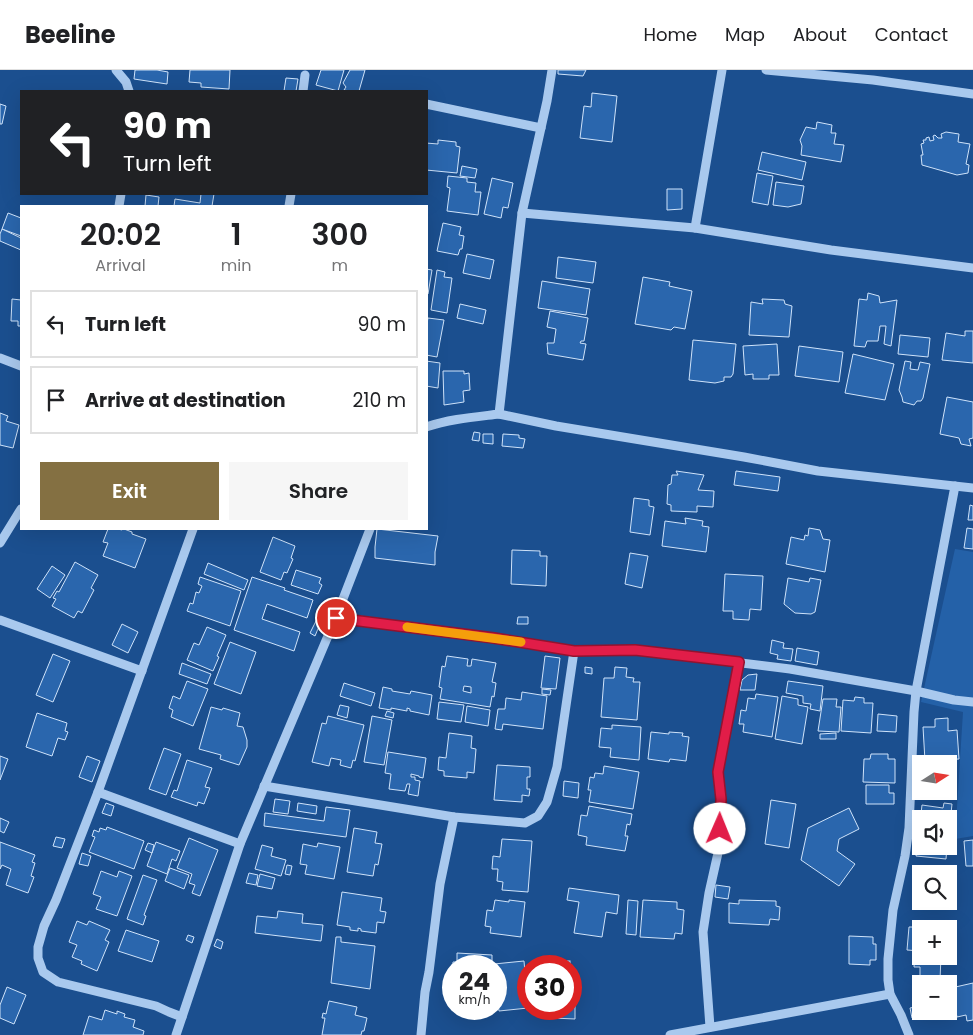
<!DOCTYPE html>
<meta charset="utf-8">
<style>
:root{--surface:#fff;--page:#f6f6f6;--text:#202124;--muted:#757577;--line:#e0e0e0;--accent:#847042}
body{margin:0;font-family:Poppins,sans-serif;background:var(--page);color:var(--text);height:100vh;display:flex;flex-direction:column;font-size:19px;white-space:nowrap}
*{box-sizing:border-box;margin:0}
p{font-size:16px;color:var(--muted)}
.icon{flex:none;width:28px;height:28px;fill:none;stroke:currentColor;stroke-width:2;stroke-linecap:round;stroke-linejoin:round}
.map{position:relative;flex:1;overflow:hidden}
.panel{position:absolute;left:20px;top:135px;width:408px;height:325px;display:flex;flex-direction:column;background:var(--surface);border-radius:0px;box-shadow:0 5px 20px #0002}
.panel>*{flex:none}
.guide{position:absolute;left:20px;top:20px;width:408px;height:105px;border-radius:0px;box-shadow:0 5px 20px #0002;background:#202124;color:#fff;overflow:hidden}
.needle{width:32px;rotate:78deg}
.buttons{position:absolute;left:912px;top:685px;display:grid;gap:10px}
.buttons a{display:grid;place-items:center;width:45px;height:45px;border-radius:0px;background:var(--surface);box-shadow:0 5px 20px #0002;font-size:25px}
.speed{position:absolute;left:442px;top:885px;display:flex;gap:10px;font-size:25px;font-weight:700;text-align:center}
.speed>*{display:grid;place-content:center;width:65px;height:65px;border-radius:50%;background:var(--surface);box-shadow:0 5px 20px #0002;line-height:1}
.speed small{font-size:12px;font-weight:400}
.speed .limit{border:8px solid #d22;background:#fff;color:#111}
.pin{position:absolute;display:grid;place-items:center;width:42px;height:42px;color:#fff;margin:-21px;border:2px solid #fff;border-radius:50%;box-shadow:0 1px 5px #0007}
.me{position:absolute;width:55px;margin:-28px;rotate:1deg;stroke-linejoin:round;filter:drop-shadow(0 0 4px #0008)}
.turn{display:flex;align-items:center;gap:18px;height:105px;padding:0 20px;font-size:22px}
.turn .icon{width:65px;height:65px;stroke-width:2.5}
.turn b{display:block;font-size:35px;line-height:42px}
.eta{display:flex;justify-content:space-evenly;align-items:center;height:85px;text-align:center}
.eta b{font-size:30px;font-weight:600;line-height:35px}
.cta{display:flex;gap:10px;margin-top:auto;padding:10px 20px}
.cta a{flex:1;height:58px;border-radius:0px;background:var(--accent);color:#fff;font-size:20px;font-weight:600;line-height:58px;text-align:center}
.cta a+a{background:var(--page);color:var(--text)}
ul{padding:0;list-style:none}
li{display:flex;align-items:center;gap:15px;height:68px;margin:0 10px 8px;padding:0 10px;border:2px solid var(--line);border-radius:0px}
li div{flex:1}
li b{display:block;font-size:19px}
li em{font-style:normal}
header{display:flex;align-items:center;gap:30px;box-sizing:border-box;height:70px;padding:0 25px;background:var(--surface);border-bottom:1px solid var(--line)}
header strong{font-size:24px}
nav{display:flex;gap:28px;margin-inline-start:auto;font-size:18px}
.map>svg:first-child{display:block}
.green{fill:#2461a8}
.building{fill:#2a66ad;stroke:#cfe3fa;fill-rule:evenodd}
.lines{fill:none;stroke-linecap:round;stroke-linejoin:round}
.minor{stroke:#a9c9ee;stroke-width:9}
.route-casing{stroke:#92132f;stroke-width:12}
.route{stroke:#e11d48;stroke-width:9}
.slow{stroke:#f59e0b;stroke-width:9}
</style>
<header>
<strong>Beeline</strong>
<nav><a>Home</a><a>Map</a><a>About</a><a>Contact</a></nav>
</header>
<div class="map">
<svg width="973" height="965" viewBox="0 0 973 965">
<rect width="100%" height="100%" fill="#1b4f8f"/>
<polygon class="green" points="955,479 973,482 973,766 955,769 963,642 921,632"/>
<g class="building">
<polygon points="135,0 157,0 168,2 167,14 134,9"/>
<polygon points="190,0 230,0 229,19 201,17 201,13 189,12"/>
<polygon points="321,0 344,0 338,21 316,15"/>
<polygon points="350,0 365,0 359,21 350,21 344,20 346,17 343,13"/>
<polygon points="558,0 586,0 583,6 558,4"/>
<polygon points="286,8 298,9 296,21 284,21"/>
<polygon points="592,23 617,26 612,72 580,68 584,36 591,37"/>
<polygon points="0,34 6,36 2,54 0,54"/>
<polygon points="817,52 832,55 831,63 836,63 834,74 844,75 841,92 801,85 802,76 800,70 806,57 816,59"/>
<polygon points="946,62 959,64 958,72 970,74 966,94 969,95 968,103 957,105 922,95 921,85 923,85 921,74 924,73 923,70 926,70 926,68 929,67 930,71 934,70 933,66 935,65 938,68 942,68 941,64"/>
<polygon points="438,70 456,72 456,76 460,77 457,103 426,100 426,73 438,74"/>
<polygon points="762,82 806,92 802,110 758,100"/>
<polygon points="462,96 477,99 475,108 460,106"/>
<polygon points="757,103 773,106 768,135 752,132"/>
<polygon points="448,106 467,108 467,112 476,113 475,122 481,122 478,145 447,141 450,118 447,117"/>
<polygon points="492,108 513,113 508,138 503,137 501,148 484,144"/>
<polygon points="776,112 804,116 801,134 788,137 773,135"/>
<polygon points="667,119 682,119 682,139 667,140"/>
<polygon points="201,124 214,124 212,136 174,136 175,129 200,133"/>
<polygon points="146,125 159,127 158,136 145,136"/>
<polygon points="8,143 21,148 21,166 2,159"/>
<polygon points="443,153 461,157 459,165 464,166 462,179 460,179 458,185 437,181"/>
<polygon points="2,159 21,168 21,180 0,171 0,164"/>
<polygon points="467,184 494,190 490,209 463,203"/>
<polygon points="558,187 596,192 593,213 556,208"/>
<polygon points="426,199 432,200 428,224 426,224"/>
<polygon points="437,200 445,202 444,207 452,208 447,243 431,240"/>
<polygon points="643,207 670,212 669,216 692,221 685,259 674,257 671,260 635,254"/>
<polygon points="542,211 590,219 586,245 538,238"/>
<polygon points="868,223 879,226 880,233 897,230 891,276 884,274 886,256 880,256 878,271 867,271 865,277 854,276 859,229 867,230"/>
<polygon points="12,229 21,230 21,256 18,256 18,251 11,251"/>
<polygon points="762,229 784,230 785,234 792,236 789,267 749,265 751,232 763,234"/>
<polygon points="460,234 486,240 483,254 457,248"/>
<polygon points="550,241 588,248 584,271 581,271 580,273 586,274 583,290 548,284 547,273 554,273 556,259 547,257"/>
<polygon points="428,248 444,250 437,287 426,285 426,259"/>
<polygon points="965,261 973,261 973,293 942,290 946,263 965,266"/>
<polygon points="900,265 930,268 928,287 898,284"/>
<polygon points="693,270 736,274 733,304 731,307 724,307 724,311 715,313 689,310"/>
<polygon points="777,274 779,305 769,305 769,309 753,309 753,304 745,305 743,276"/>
<polygon points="799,276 843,282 839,312 795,306"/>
<polygon points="853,284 894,294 885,330 845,323"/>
<polygon points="426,291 440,293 438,318 426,316"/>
<polygon points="905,291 911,292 910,299 918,300 920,292 930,294 923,328 921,331 917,331 914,335 903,332 902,327 899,320"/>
<polygon points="443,301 464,301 464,304 469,303 470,320 463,321 464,332 444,335"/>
<polygon points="947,327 973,332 973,368 969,369 971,376 961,374 959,368 940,364"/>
<polygon points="0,343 8,346 6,351 19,355 13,378 0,375"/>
<polygon points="474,362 480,363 479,371 472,370"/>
<polygon points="483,364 493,364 493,374 483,373"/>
<polygon points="503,364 519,365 519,368 525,369 523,378 502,376"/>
<polygon points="676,401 704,405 698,420 714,421 713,437 697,436 697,442 671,441 671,435 667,434 668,415 671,414 672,405 678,405"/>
<polygon points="736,401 780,407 778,421 734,415"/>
<polygon points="634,428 649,430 649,436 654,437 650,465 630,462"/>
<polygon points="970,435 973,436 973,450 968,450"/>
<polygon points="685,448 703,451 702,456 709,457 706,482 662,476 665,451 686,454"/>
<polygon points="809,458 820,460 823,469 830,470 825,502 786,494 791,467 804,470 805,465 808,466"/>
<polygon points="967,458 973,459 973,479 964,478"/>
<polygon points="108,459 118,459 122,460 122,459 124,459 132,462 132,464 146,469 135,498 103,486 108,473 103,472"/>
<polygon points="377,459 438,466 435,482 435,495 375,488 375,477"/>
<polygon points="273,467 295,476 291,488 293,489 287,503 284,502 281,510 260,502"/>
<polygon points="512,480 540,481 540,486 547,486 546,516 511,514"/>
<polygon points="630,483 648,486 642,518 625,514"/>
<polygon points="75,492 98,505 91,518 94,520 82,543 78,541 74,548 52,536 56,529 53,528 57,521 59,522"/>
<polygon points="208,493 248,510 244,520 204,504"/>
<polygon points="52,496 65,505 50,528 37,519"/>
<polygon points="296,500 321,508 319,513 322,515 318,524 291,515"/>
<polygon points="725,504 763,506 761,540 750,539 749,550 733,549 733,541 723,541"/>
<polygon points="200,507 241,521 230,556 187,541 190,533 193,534 196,522 199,523 202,516 198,514"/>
<polygon points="252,507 285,518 284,520 313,530 307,548 267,534 262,549 300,562 294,581 234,560"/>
<polygon points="788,508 809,512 810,508 821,510 815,542 811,544 795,543 784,534"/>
<polygon points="518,547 528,547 528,554 517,554"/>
<polygon points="316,551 320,554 315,566 310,563"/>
<polygon points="122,554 138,562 128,583 112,575"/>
<polygon points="207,557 226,565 217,586 219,587 213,601 187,590 194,573 199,575"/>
<polygon points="772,570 784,573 783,578 793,579 791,591 777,589 778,585 770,583"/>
<polygon points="230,572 256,582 241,624 214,614"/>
<polygon points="797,578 819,582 817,595 795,591"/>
<polygon points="53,584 70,591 53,632 36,625"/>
<path d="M 447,586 L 468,589 L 467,596 L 471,596 L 472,589 L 496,593 L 492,612 L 496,613 L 494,627 L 492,626 L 490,637 L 440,629 L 442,618 L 439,617 L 442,596 L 445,597 ZM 464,616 L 471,617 L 471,623 L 463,621 Z"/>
<polygon points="545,586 560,588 556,619 541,618"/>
<polygon points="182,593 211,604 207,614 179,604"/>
<polygon points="585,597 592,598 592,604 585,603"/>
<polygon points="615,597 627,598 626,607 634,608 633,612 640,612 637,650 601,647 604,608 614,608"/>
<polygon points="757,604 755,620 740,620 742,610 748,605"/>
<polygon points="187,611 208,619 193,656 171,647 173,640 169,638 173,626 180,629"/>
<polygon points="788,611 823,616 820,641 810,639 811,634 803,633 803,626 786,623"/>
<polygon points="344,613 375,623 371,636 340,626"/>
<polygon points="383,617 392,619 392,621 410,624 411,621 432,625 429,645 410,641 410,639 407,638 407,641 391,638 391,640 379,638"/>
<polygon points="542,619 551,620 550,625 542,624"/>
<polygon points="522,622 547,626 543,659 503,654 502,660 495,659 498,639 505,639 506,628 521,630"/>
<polygon points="756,624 778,627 772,667 743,662 744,654 739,654 741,640 746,641 748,628 755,629"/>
<polygon points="782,626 798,629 798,635 808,637 802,674 775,669"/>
<polygon points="855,627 864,628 864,633 873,633 871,663 841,661 843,630 854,631"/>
<polygon points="823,629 837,629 836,637 841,637 839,662 818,661"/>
<polygon points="439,632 464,635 461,652 437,649"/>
<polygon points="340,635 349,637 347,648 337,645"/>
<polygon points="467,636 490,640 488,656 465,652"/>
<polygon points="211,637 222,640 223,638 240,643 237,656 243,657 247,670 247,677 239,695 220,689 221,685 199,679"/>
<polygon points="387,641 394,643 393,648 385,646"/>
<polygon points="37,643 67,653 65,661 68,662 65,670 58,668 52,686 26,677"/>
<polygon points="878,644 897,646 896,662 877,661"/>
<polygon points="328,646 364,655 355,691 353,690 351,698 340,695 341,690 331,688 329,696 312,692 322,653 326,654"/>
<polygon points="372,646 392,650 384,695 364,692"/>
<polygon points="948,648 948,661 957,660 959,689 925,691 923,657 935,657 935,649"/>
<polygon points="612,655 641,657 639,690 610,687 611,678 599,677 601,658 612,659"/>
<polygon points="651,662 669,664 669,662 683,663 682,666 689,667 686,691 670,689 669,692 648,689"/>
<polygon points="449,663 472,666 471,678 476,679 474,703 467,702 467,708 444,706 444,701 438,700 439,687 446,688"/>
<polygon points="836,663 836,669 820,669 820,664"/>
<polygon points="164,678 181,684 166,725 149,719"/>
<polygon points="388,682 426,688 423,708 419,707 419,706 411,704 411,707 415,707 415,710 420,711 418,726 408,724 410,714 407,714 405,721 389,719 391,704 385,703"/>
<polygon points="871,684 888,684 888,689 895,689 895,713 863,712 864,689 870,689"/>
<polygon points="0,686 8,689 0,710"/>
<polygon points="87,686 100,691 92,712 79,707"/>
<polygon points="187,690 212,698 205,717 210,718 204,734 198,732 197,736 171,727 174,720 177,721"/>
<polygon points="497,695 530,697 530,707 527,707 527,719 530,719 529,726 522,725 522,732 494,730"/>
<polygon points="604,696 639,702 633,739 589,732 591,720 588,720 590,707 594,708 595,703 603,704"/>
<polygon points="564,711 579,713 578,728 563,726"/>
<polygon points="866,715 889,715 889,723 894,723 894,734 866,734"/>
<polygon points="275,729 290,731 288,744 273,742"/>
<polygon points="771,730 796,734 789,778 765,774"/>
<polygon points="106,733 114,736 111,746 102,743"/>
<polygon points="298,733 317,736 316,744 297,741"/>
<polygon points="944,733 952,734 949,763 949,749 921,749 921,776 947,776 946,789 916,786 922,735 943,738"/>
<polygon points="589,736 632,744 630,755 627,754 625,766 628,766 625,781 586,775 587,767 578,765 581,745 587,746"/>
<polygon points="326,737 350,740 346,767 264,756 265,743 324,751"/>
<polygon points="849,738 859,759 839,769 837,781 855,794 839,816 801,790 808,758"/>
<polygon points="0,748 9,752 4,763 0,761"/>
<polygon points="107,757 144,771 134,799 89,782 95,767 92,766 94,760 99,762 100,758 106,760"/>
<polygon points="354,758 377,762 375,773 382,774 378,795 375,794 373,806 347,802"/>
<polygon points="56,767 65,769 62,778 53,776"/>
<polygon points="189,768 218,780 200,826 192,823 195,815 189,813 192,804 177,798"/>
<polygon points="502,769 532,771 528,822 502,820 503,812 497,811 498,799 492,799 493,786 500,787"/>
<polygon points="973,770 973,796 966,796 964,771"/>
<polygon points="0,772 35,785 32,792 35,793 31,806 34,807 28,823 6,815 11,799 2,795 0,799"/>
<polygon points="156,772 180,781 176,791 172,789 167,804 147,796"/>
<polygon points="148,773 154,775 152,783 145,780"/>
<polygon points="318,773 340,777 334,809 305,804 307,795 300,794 303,774 317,777"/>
<polygon points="262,775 273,778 271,786 286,790 281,806 255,799"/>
<polygon points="82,783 91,786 88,796 79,794"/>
<polygon points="287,795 292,796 290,805 285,804"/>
<polygon points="170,798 189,805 184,819 165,811"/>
<polygon points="101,801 117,807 119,801 132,806 117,846 96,839 101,827 93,824"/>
<polygon points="249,803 258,805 256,815 246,813"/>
<polygon points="260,804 275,808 272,819 257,816"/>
<polygon points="143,805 157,810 144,845 146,846 143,855 127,849"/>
<polygon points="716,815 730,817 728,829 715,827"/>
<polygon points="569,818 619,825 617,844 606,842 602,867 574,863 579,832 567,830"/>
<polygon points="342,822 382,828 380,841 386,842 384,853 377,852 376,863 361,861 361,859 358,858 358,861 350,860 350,857 337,855"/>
<polygon points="495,830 509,832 509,830 525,832 521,867 490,863 491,857 485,856 487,840 493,841"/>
<polygon points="628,830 638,831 636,865 626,864"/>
<polygon points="643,830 677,832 677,839 684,840 682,864 675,863 674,869 640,867"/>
<polygon points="739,830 776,831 776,836 780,837 779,850 770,849 769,855 729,853 729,833 739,834"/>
<polygon points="278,841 303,844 302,853 323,855 321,871 255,863 257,846 277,848"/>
<polygon points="77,851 87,855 89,851 110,860 105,870 109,872 97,901 81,894 82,891 72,887 77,875 69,872"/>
<polygon points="909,857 920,857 937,859 921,859 921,881 907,880"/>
<polygon points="126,860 159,871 152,892 118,881"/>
<polygon points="188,865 194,867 192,873 186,870"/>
<polygon points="849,866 873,867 873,874 876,874 876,890 870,890 870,895 849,894"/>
<polygon points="336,867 341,867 341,872 375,876 370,919 331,913"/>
<polygon points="217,869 223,872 221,879 214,876"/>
<polygon points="915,882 921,882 921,886 941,886 940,910 927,909 927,906 920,906 920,897 914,897"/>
<polygon points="457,883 492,885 492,896 454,896 454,907 452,906 453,892 457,892"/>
<polygon points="524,891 528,938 499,941 496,916 496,896 494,896 494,894"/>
<rect x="533" y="891" width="37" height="5"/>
<polygon points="973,913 973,950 967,951 966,945 957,947 951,918"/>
<polygon points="7,917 26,925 14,954 0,948 0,935"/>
<polygon points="571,929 575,929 575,949 553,948 553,939 571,939"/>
<polygon points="329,931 357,937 355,945 367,948 364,961 362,961 361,965 322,965 325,948 322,948 323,943 326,944"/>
<polygon points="920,936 922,946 912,948 910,938"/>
<polygon points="105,940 117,944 117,941 125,944 124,947 135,950 133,957 144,961 143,965 83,965 89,946 102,950"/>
</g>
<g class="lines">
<g class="minor">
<polyline points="116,0 126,12 129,21"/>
<polyline points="766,0 873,10 973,24"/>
<polyline points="303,21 305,5"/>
<polyline points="426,34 541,58"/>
<polyline points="119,136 121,124"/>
<polyline points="289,136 291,124"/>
<polyline points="522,143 695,158 831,180 973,198"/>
<polyline points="695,158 722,0"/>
<polyline points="0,288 21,296"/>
<polyline points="499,344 556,356 744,387 818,401 973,418"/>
<path d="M 426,357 C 450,349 475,347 499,344 L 522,143 L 547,31 L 552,0"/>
<polyline points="0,473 21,439"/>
<polyline points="336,547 494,568 574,581 635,580 790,599 916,621 954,630 973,632"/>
<polyline points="0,550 142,601"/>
<polyline points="264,716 454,747 525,753 538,746 547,732 557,697 574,581"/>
<polyline points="98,722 240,774"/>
<polyline points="182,947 169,942 156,936 58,912 43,902 38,888 38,877 44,856 56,830 98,722 193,459"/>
<polyline points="710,957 703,862 709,823 718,783 720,759 721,729 718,702 739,592"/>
<polyline points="176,965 240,774 336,547 370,459"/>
<polyline points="421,965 425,922 429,902 440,814 454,747"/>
<polyline points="670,965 890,924"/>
<polyline points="909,965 901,945 890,924 888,910 888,889 893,840 905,786 909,758 914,642 916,621 955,416"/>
</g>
</g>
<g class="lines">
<g class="route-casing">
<polyline id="route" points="336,548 494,568 574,581 635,580 739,592 718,702 721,729 720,759"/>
</g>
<use href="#route" class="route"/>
<polyline class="slow" points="407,557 521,572"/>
</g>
</svg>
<div class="buttons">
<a><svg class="needle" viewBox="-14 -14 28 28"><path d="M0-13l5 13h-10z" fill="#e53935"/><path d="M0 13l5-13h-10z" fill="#757577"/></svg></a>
<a><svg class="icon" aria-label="sound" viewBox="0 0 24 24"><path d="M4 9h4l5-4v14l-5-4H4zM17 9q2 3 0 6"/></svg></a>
<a><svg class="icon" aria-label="search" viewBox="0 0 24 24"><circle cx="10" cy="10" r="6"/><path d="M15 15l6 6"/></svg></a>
<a>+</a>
<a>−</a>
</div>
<div class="speed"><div>24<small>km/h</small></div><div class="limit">30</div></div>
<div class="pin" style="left:336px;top:548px;background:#d93025"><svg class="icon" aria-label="arrive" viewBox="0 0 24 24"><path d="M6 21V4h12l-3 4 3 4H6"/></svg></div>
<svg class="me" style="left:720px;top:759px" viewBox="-20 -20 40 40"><circle r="19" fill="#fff"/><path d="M0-13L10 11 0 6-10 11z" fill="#e11d48"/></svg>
<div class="guide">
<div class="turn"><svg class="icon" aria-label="left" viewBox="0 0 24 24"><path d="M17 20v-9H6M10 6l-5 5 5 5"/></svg><div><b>90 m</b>Turn left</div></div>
</div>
<section class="panel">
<div class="eta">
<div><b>20:02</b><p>Arrival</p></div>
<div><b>1</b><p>min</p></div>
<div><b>300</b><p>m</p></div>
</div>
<ul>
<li><svg class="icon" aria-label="left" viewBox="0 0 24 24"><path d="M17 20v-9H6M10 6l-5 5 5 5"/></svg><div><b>Turn left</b></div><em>90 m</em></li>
<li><svg class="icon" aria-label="arrive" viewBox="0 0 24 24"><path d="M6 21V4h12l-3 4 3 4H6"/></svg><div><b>Arrive at destination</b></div><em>210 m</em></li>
</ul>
<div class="cta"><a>Exit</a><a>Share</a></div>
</section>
</div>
